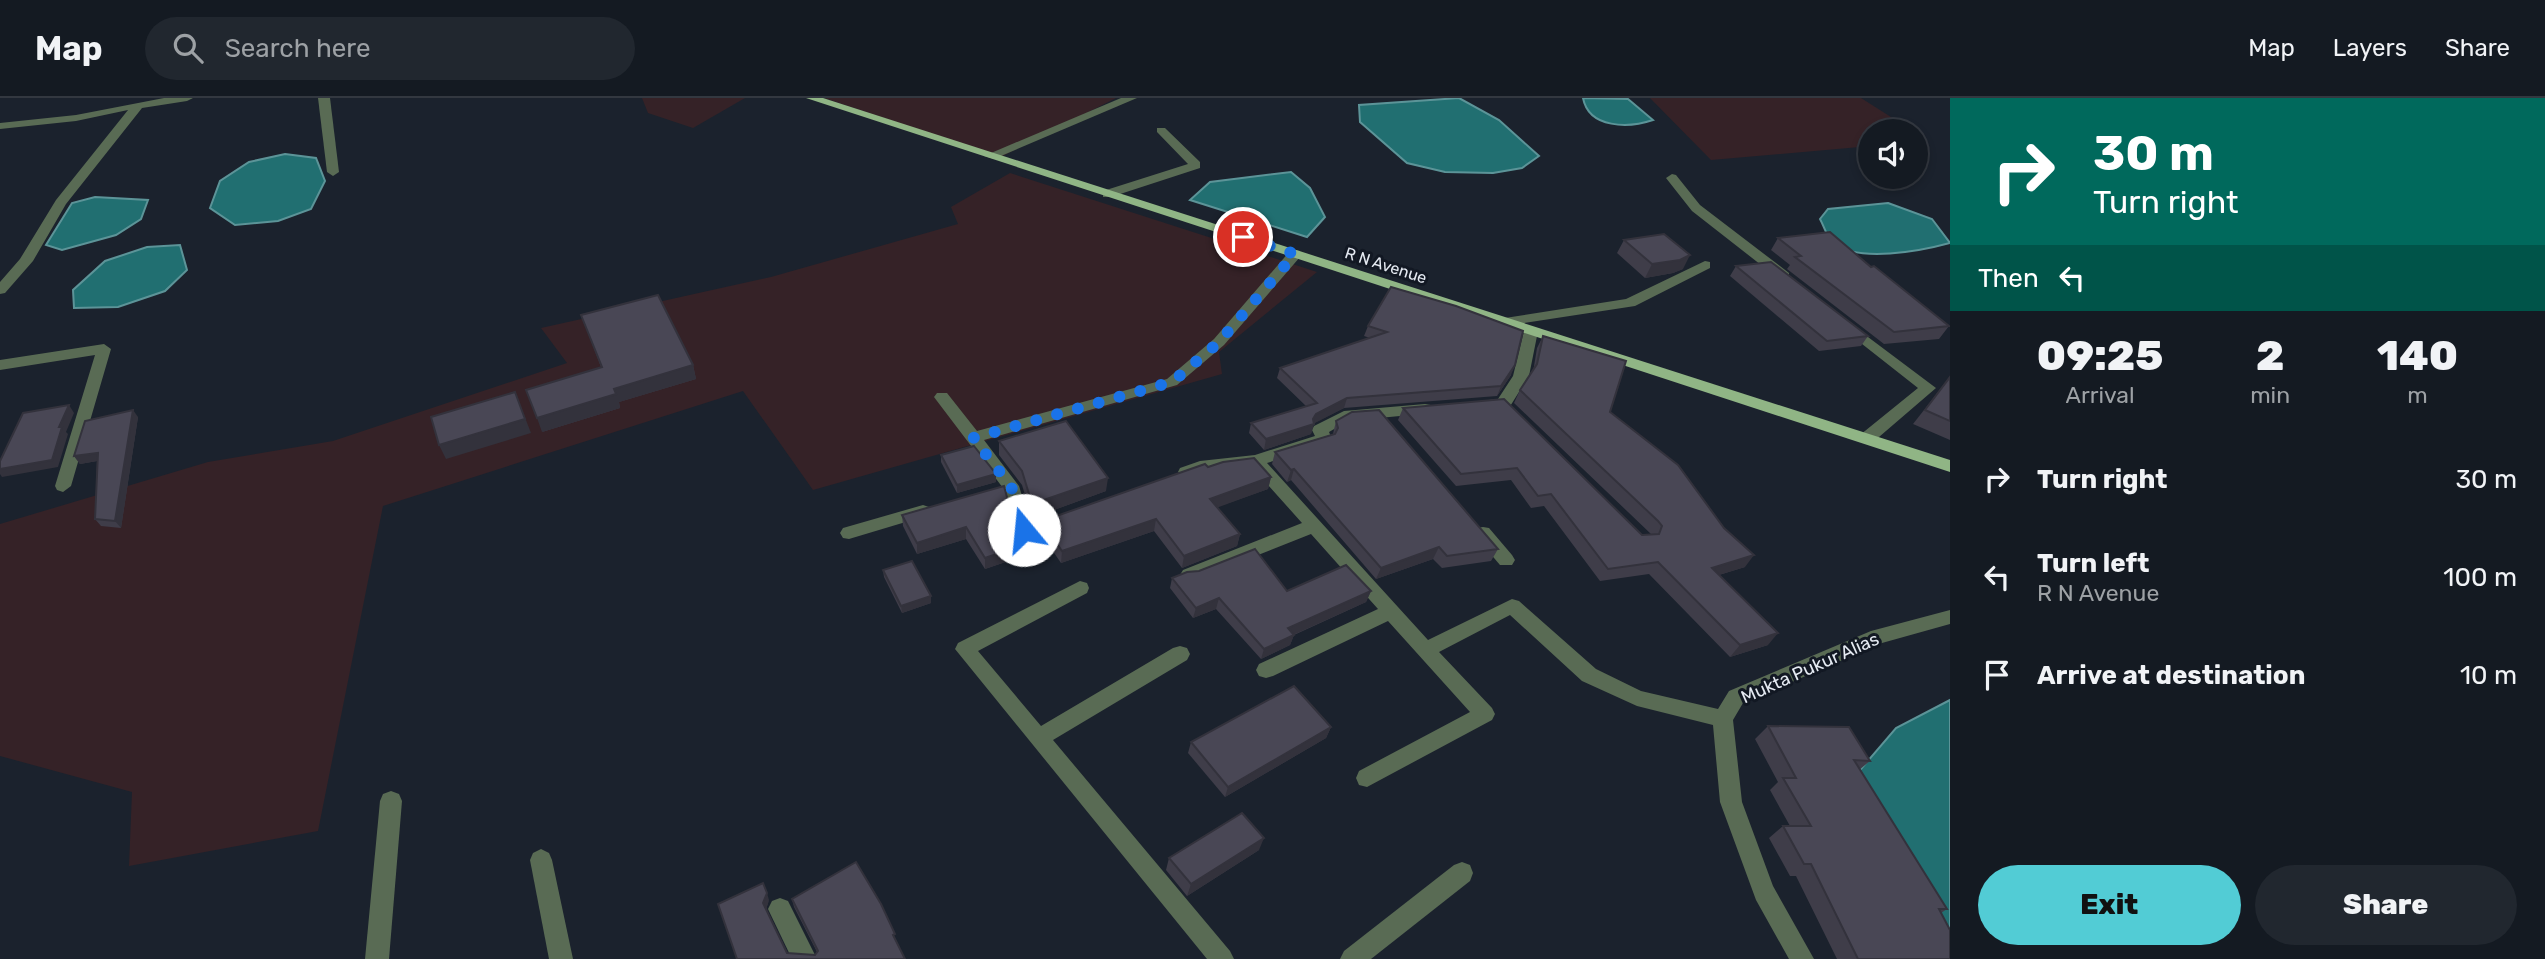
<!DOCTYPE html>
<style>
:root{--surface:#141a22;--page:#21272f;--text:#f1f3f6;--muted:#9da1a5;--line:#333840;--accent:#52ccd5}
body{margin:0;font-family:Rubik,sans-serif;background:var(--page);color:var(--text);height:100vh;display:flex;flex-direction:column;font-size:26px;white-space:nowrap}
*{box-sizing:border-box;margin:0}
p{font-size:23px;color:var(--muted)}
.icon{flex:none;width:38px;height:38px;fill:none;stroke:currentColor;stroke-width:2;stroke-linecap:round;stroke-linejoin:round}
.map{position:relative;flex:1;overflow:hidden}
.drawer{display:flex;flex-direction:column;background:var(--surface);width:595px}
.drawer>*{flex:none}
.hud{background:#00695c;color:#fff;overflow:hidden}
.fabs{position:absolute;left:1858px;top:21px;display:grid;gap:14px}
.fabs a{display:grid;place-items:center;width:70px;height:70px;border-radius:50%;background:var(--surface);box-shadow:0 4px 10px #0003,0 0 0 2px var(--line);font-size:35px}
.pin{position:absolute;display:grid;place-items:center;width:60px;height:60px;color:#fff;margin:-30px;border:4px solid #fff;border-radius:50%;box-shadow:0 2px 7px #0007}
.me{position:absolute;width:77px;margin:-38px;rotate:343deg;stroke-linejoin:round;filter:drop-shadow(0 0 5px #0008)}
.turn{display:flex;align-items:center;gap:24px;height:147px;padding:0 28px;font-size:32px}
.turn .icon{width:91px;height:91px;stroke-width:2.5}
.turn b{display:block;font-size:49px;line-height:60px}
.then{display:flex;align-items:center;height:66px;padding:0 28px;background:#0003;gap:14px;font-size:26px}
.eta{display:flex;justify-content:space-evenly;align-items:center;height:119px;text-align:center}
.eta b{font-size:42px;font-weight:800;line-height:49px}
.primary-button{display:flex;gap:14px;margin-top:auto;padding:14px 28px}
.primary-button a{flex:1;height:80px;border-radius:42px;background:var(--accent);color:#111;font-size:28px;font-weight:800;line-height:80px;text-align:center}
.primary-button a+a{background:var(--page);color:var(--text)}
ul{padding:0;list-style:none}
li{display:flex;align-items:center;gap:21px;height:98px;padding:0 28px}
li div{flex:1}
li b{display:block;font-size:26px}
li em{font-style:normal}
header{display:flex;align-items:center;gap:42px;box-sizing:border-box;height:98px;padding:0 35px;background:var(--surface);border-bottom:2px solid var(--line)}
header strong{font-size:33px}
nav{display:flex;gap:38px;margin-inline-start:auto;font-size:24px}
.search{width:490px;height:63px;background:var(--page);display:flex;align-items:center;gap:18px;box-sizing:border-box;padding:0 24px;border-radius:38px;color:var(--muted);font-size:26px}
main{display:flex;flex:1;min-height:0}
.map>svg:first-child{display:block}
.industrial{fill:#352227}
.water{fill:#216f71;stroke:#5c9498;stroke-width:2}
.lines{fill:none;stroke-linecap:round;stroke-linejoin:round}
.street{fill:#596b54;fill-rule:evenodd}
.primary{fill:#90b585;fill-rule:evenodd}
.wall{fill:#3f3d49}
.shaded-wall{fill:#33323c}
.building{fill:#494755;stroke:#33323c;stroke-width:2}
.route{stroke:#1a73e8;stroke-width:12;stroke-dasharray:0 21.6}
.labels{text-anchor:middle;stroke-width:6;stroke-linejoin:round;paint-order:stroke}
.far-street-label{font-size:16px;fill:#e5eaf2;stroke:#121823}
.street-label{font-size:18px;fill:#e5eaf2;stroke:#121823}
</style>
<header>
<strong>Map</strong>
<div class="search"><svg class="icon" aria-label="search" viewBox="0 0 24 24"><circle cx="10" cy="10" r="6"/><path d="M15 15l6 6"/></svg>Search here</div>
<nav><a>Map</a><a>Layers</a><a>Share</a></nav>
</header>
<main>
<div class="map">
<svg width="1950" height="861" viewBox="0 0 1950 861">
<rect width="100%" height="100%" fill="#1b222d"/>
<g class="industrial">
<polygon points="642,0 745,0 693,30 648,15"/>
<polygon points="824,0 1116,0 1001,59"/>
<polygon points="1650,0 1861,0 1913,33 1871,33 1871,48 1711,62"/>
<polygon points="1010,75 1317,174 1219,254 1222,276 813,392 743,293 383,408 318,733 129,768 132,694 0,658 0,426 208,364 333,343 567,265 541,230 771,179 958,126 951,109"/>
</g>
<g class="water">
<polygon points="1459,0 1499,22 1539,58 1522,70 1493,75 1445,74 1407,65 1360,24 1359,7"/>
<path d="M 1583,0 L 1628,1 L 1653,22 C 1629,30 1589,31 1583,0 Z"/>
<polygon points="285,56 316,60 325,83 311,111 278,123 235,127 210,110 220,83 249,64"/>
<polygon points="1291,74 1310,90 1325,119 1307,139 1190,102 1210,84"/>
<polygon points="95,99 148,102 141,121 116,137 62,152 46,147 72,105"/>
<path d="M 1888,105 L 1932,121 L 1950,145 C 1921,153 1858,165 1833,145 C 1827,140 1824,128 1820,121 L 1828,111 Z"/>
<polygon points="180,147 187,172 165,193 118,209 74,210 73,192 105,163 147,149"/>
<polygon points="1950,602 1950,847 1849,685 1896,630"/>
</g>
<g class="lines">
<g class="street">
<polygon points="164,0 193,0 187,3 142,10 66,106 33,163 5,195 0,196 0,184 20,161 56,102 128,12 76,23 0,31 0,25 76,17"/>
<polygon points="318,0 330,0 339,74 333,78 327,74"/>
<polygon points="1121,0 1137,0 994,61 984,58"/>
<polygon points="1157,30 1165,30 1200,64 1200,70 1111,99 1103,99 1103,93 1188,66 1157,34"/>
<polygon points="1672,76 1676,77 1700,107 1789,175 1789,181 1779,181 1692,113 1666,80"/>
<path d="M 1295,152 L 1300,153 L 1300,159 L 1224,247 L 1177,287 L 984,342 L 1019,388 L 1030,423 L 1044,418 L 1050,420 L 1053,424 C 1047,433 1028,440 1018,437 L 1003,390 L 937,303 L 934,299 L 937,295 L 947,295 L 977,333 L 1167,281 L 1214,241 L 1290,153 Z"/>
<polygon points="1705,163 1710,164 1710,170 1635,208 1505,228 1498,224 1505,220 1626,201"/>
<polygon points="1848,224 1936,290 1872,345 1866,346 1858,341 1860,337 1918,290 1843,231 1841,228 1843,225"/>
<polygon points="1531,229 1538,233 1529,278 1509,310 1479,311 1477,307 1479,303 1498,301 1513,278 1524,233"/>
<polygon points="104,246 111,251 71,388 63,394 57,392 55,388 95,257 0,272 0,262"/>
<polygon points="1425,306 1431,307 1433,311 1431,315 1348,323 1329,334 1332,341 1330,345 1267,365 1428,542 1512,501 1519,503 1596,571 1641,593 1718,611 1729,593 1871,533 1950,512 1950,526 1882,545 1743,605 1733,622 1742,704 1773,788 1814,861 1789,861 1756,802 1720,704 1713,627 1637,608 1582,583 1510,517 1439,554 1492,610 1495,616 1492,622 1367,689 1359,687 1356,680 1359,673 1470,614 1388,523 1273,578 1266,580 1259,578 1256,572 1259,566 1378,511 1311,436 1195,482 1183,482 1180,477 1183,472 1302,425 1252,369 1202,375 1186,380 1178,374 1180,370 1200,363 1255,357 1315,338 1312,332 1314,328 1344,313"/>
<polygon points="923,407 929,409 932,413 929,417 849,441 843,440 840,435 843,430"/>
<polygon points="1483,429 1489,430 1512,457 1515,462 1512,467 1500,467 1477,440 1474,435 1477,430"/>
<polygon points="1080,483 1087,485 1089,490 1087,495 978,553 1041,628 1173,550 1180,548 1187,550 1190,556 1187,562 1053,642 1230,853 1234,861 1207,861 955,551 958,545"/>
<polygon points="391,693 399,696 402,703 389,861 365,861 380,703 383,696"/>
<polygon points="541,751 549,755 552,762 573,861 549,861 530,762 533,755"/>
<polygon points="1462,764 1470,767 1473,775 1470,783 1371,861 1340,861 1344,853 1454,767"/>
<polygon points="780,800 788,803 817,861 792,861 768,811 772,803"/>
</g>
<polygon class="primary" points="806,0 823,0 1950,362 1950,374"/>
</g>
<g class="wall">
<polygon points="1778,140 1871,169 1949,228 1939,241 1884,246 1787,171 1790,167 1771,152"/>
<polygon points="1624,142 1683,171 1673,175 1645,180 1617,155"/>
<polygon points="1736,168 1868,238 1861,248 1819,253 1730,178"/>
<polygon points="1391,189 1511,277 1497,298 1344,310 1314,325 1311,336 1264,352 1249,335 1251,325 1306,308 1277,280 1280,270 1370,240 1364,238 1368,228"/>
<polygon points="581,217 693,267 696,281 619,304 620,310 542,334 601,269"/>
<polygon points="1543,238 1745,469 1719,477 1768,547 1730,559 1649,476 1600,483 1544,408 1531,410 1511,382 1456,388 1398,322 1403,310 1642,437 1651,436 1514,305 1520,292 1533,274 1537,250"/>
<polygon points="1950,279 1950,342 1913,326"/>
<polygon points="138,319 121,430 101,428 95,421 97,363 80,366 74,358"/>
<polygon points="1336,323 1498,451 1491,463 1442,470 1433,461 1376,481 1291,382 1287,384 1272,366 1275,354 1333,336"/>
<polygon points="999,343 1106,393 1032,420 1022,387 999,357"/>
<polygon points="941,357 996,384 957,395 941,364"/>
<polygon points="1271,379 1268,391 1217,409 1240,436 1237,448 1182,470 1154,433 1061,465 1050,449 985,471 966,441 917,456 903,428 902,417 1013,422 1018,428 1025,429"/>
<polygon points="883,472 931,505 902,515 884,479"/>
<polygon points="1172,480 1287,493 1371,493 1366,504 1294,537 1290,547 1261,561 1216,511 1193,520 1170,490"/>
<polygon points="1768,628 1870,663 1859,672 1947,811 1941,815 1950,861 1837,861 1796,778 1790,778 1769,740 1783,728 1790,728 1770,692 1778,684 1755,641"/>
<polygon points="1331,629 1326,640 1225,699 1188,655 1191,644"/>
<polygon points="1259,752 1187,798 1166,772 1169,760"/>
<polygon points="792,801 896,843 905,861 737,861 769,802 766,811 787,855 815,857 817,854 794,809"/>
</g>
<g class="shaded-wall">
<polygon points="1690,157 1683,171 1673,175 1645,180 1652,166"/>
<polygon points="693,267 696,281 619,304 620,310 542,334 537,320 614,291"/>
<polygon points="1515,267 1511,277 1497,298 1501,288"/>
<polygon points="515,294 531,335 446,361 439,347"/>
<polygon points="1347,300 1344,310 1313,326 1314,326 1311,336 1264,352 1266,341"/>
<polygon points="69,307 74,315 66,334 68,336 58,369 2,379 0,376 0,371 59,329"/>
<polygon points="133,312 138,319 121,430 115,423"/>
<polygon points="98,355 103,362 80,366 74,358"/>
<polygon points="1294,371 1291,382 1287,384 1291,372"/>
<polygon points="996,376 996,384 957,395 957,387"/>
<polygon points="1271,379 1268,391 1208,413 1210,401"/>
<polygon points="1108,380 1106,393 1032,420 1032,406"/>
<polygon points="1156,421 1154,433 1061,465 1062,453"/>
<polygon points="966,429 966,441 917,456 917,445"/>
<polygon points="1240,436 1237,448 1182,470 1184,458"/>
<polygon points="1051,437 1050,449 985,471 985,460"/>
<polygon points="1439,449 1433,461 1376,481 1381,470"/>
<polygon points="1754,457 1745,469 1702,482 1712,470"/>
<polygon points="1371,493 1366,504 1284,541 1288,530"/>
<polygon points="931,498 931,505 902,515 901,508"/>
<polygon points="1219,500 1216,511 1193,520 1196,510"/>
<polygon points="1778,535 1768,547 1730,559 1740,547"/>
<polygon points="1294,537 1290,547 1261,561 1264,551"/>
<polygon points="1331,629 1326,640 1225,699 1228,689"/>
<polygon points="1264,740 1259,752 1187,798 1191,786"/>
<polygon points="767,795 769,802 766,812 763,805"/>
</g>
<g class="building">
<polygon points="1830,134 1871,169 1874,168 1949,228 1894,234 1795,159 1801,158 1778,140"/>
<polygon points="1664,136 1690,157 1680,162 1652,166 1624,142"/>
<polygon points="1771,164 1868,238 1827,243 1736,168"/>
<polygon points="1391,189 1456,208 1523,233 1515,267 1501,288 1347,300 1316,316 1313,321 1314,326 1266,341 1251,325 1317,305 1280,270 1387,234 1368,228"/>
<polygon points="658,197 693,267 614,291 616,296 537,320 526,292 602,269 581,217"/>
<polygon points="1543,238 1626,263 1610,314 1678,367 1724,430 1754,457 1712,470 1778,535 1740,547 1658,464 1608,471 1551,396 1538,398 1517,370 1461,376 1403,310 1504,301 1642,437 1659,436 1662,428 1658,423 1520,292 1537,266"/>
<polygon points="1950,279 1950,323 1925,312"/>
<polygon points="515,294 525,321 439,347 431,319"/>
<polygon points="69,307 59,329 62,329 52,362 0,371 0,363 23,315"/>
<polygon points="133,312 115,423 95,421 98,355 74,358 85,323"/>
<polygon points="1379,312 1498,451 1447,458 1439,449 1381,470 1294,371 1291,372 1275,354 1335,336 1338,330 1336,323 1352,314"/>
<polygon points="1066,323 1108,380 1032,406 1022,373 999,343"/>
<polygon points="974,348 996,376 957,387 941,357"/>
<polygon points="1254,360 1271,379 1210,401 1240,436 1184,458 1156,421 1062,453 1051,437 985,460 966,429 917,445 902,417 1004,388 1013,422 1018,428 1025,429 1205,366 1208,369 1223,364"/>
<polygon points="1255,451 1287,493 1346,467 1371,493 1288,530 1294,537 1264,551 1219,500 1196,510 1172,480 1187,474 1199,473"/>
<polygon points="912,463 931,498 901,508 883,472"/>
<polygon points="1294,588 1331,629 1228,689 1191,644"/>
<polygon points="1768,628 1849,629 1870,663 1854,662 1947,811 1939,811 1950,832 1950,861 1858,861 1811,766 1804,766 1783,728 1811,728 1783,680 1796,680"/>
<polygon points="1242,715 1264,740 1191,786 1169,760"/>
<polygon points="856,764 881,806 895,836 893,837 905,861 737,861 718,806 763,785 767,795 763,805 787,855 815,857 818,853 792,801"/>
</g>
<g class="lines">
<polyline class="route" points="1024,432 1011,388 973,340 1172,284 1219,244 1295,156 1243,139"/>
</g>
<g class="labels">
<g class="far-street-label">
<text transform="translate(1386 167) rotate(18)" y="6">R N Avenue</text>
</g>
<g class="street-label">
<text transform="translate(1810 570) rotate(-24)" y="6">Mukta Pukur Alias</text>
</g>
</g>
</svg>
<div class="fabs">
<a><svg class="icon" aria-label="sound" viewBox="0 0 24 24"><path d="M4 9h4l5-4v14l-5-4H4zM17 9q2 3 0 6"/></svg></a>
</div>
<div class="pin" style="left:1243px;top:139px;background:#d93025"><svg class="icon" aria-label="arrive" viewBox="0 0 24 24"><path d="M6 21V4h12l-3 4 3 4H6"/></svg></div>
<svg class="me" style="left:1024px;top:432px" viewBox="-20 -20 40 40"><circle r="19" fill="#fff"/><path d="M0-13L10 11 0 6-10 11z" fill="#1a73e8"/></svg>
</div>
<section class="drawer">
<div class="hud">
<div class="turn"><svg class="icon" aria-label="right" viewBox="0 0 24 24"><path d="M7 20v-9h11M14 6l5 5-5 5"/></svg><div><b>30 m</b>Turn right</div></div>
<div class="then">Then<svg class="icon" aria-label="left" viewBox="0 0 24 24"><path d="M17 20v-9H6M10 6l-5 5 5 5"/></svg></div>
</div>
<div class="eta">
<div><b>09:25</b><p>Arrival</p></div>
<div><b>2</b><p>min</p></div>
<div><b>140</b><p>m</p></div>
</div>
<ul>
<li><svg class="icon" aria-label="right" viewBox="0 0 24 24"><path d="M7 20v-9h11M14 6l5 5-5 5"/></svg><div><b>Turn right</b></div><em>30 m</em></li>
<li><svg class="icon" aria-label="left" viewBox="0 0 24 24"><path d="M17 20v-9H6M10 6l-5 5 5 5"/></svg><div><b>Turn left</b><p>R N Avenue</p></div><em>100 m</em></li>
<li><svg class="icon" aria-label="arrive" viewBox="0 0 24 24"><path d="M6 21V4h12l-3 4 3 4H6"/></svg><div><b>Arrive at destination</b></div><em>10 m</em></li>
</ul>
<div class="primary-button"><a>Exit</a><a>Share</a></div>
</section>
</main>
